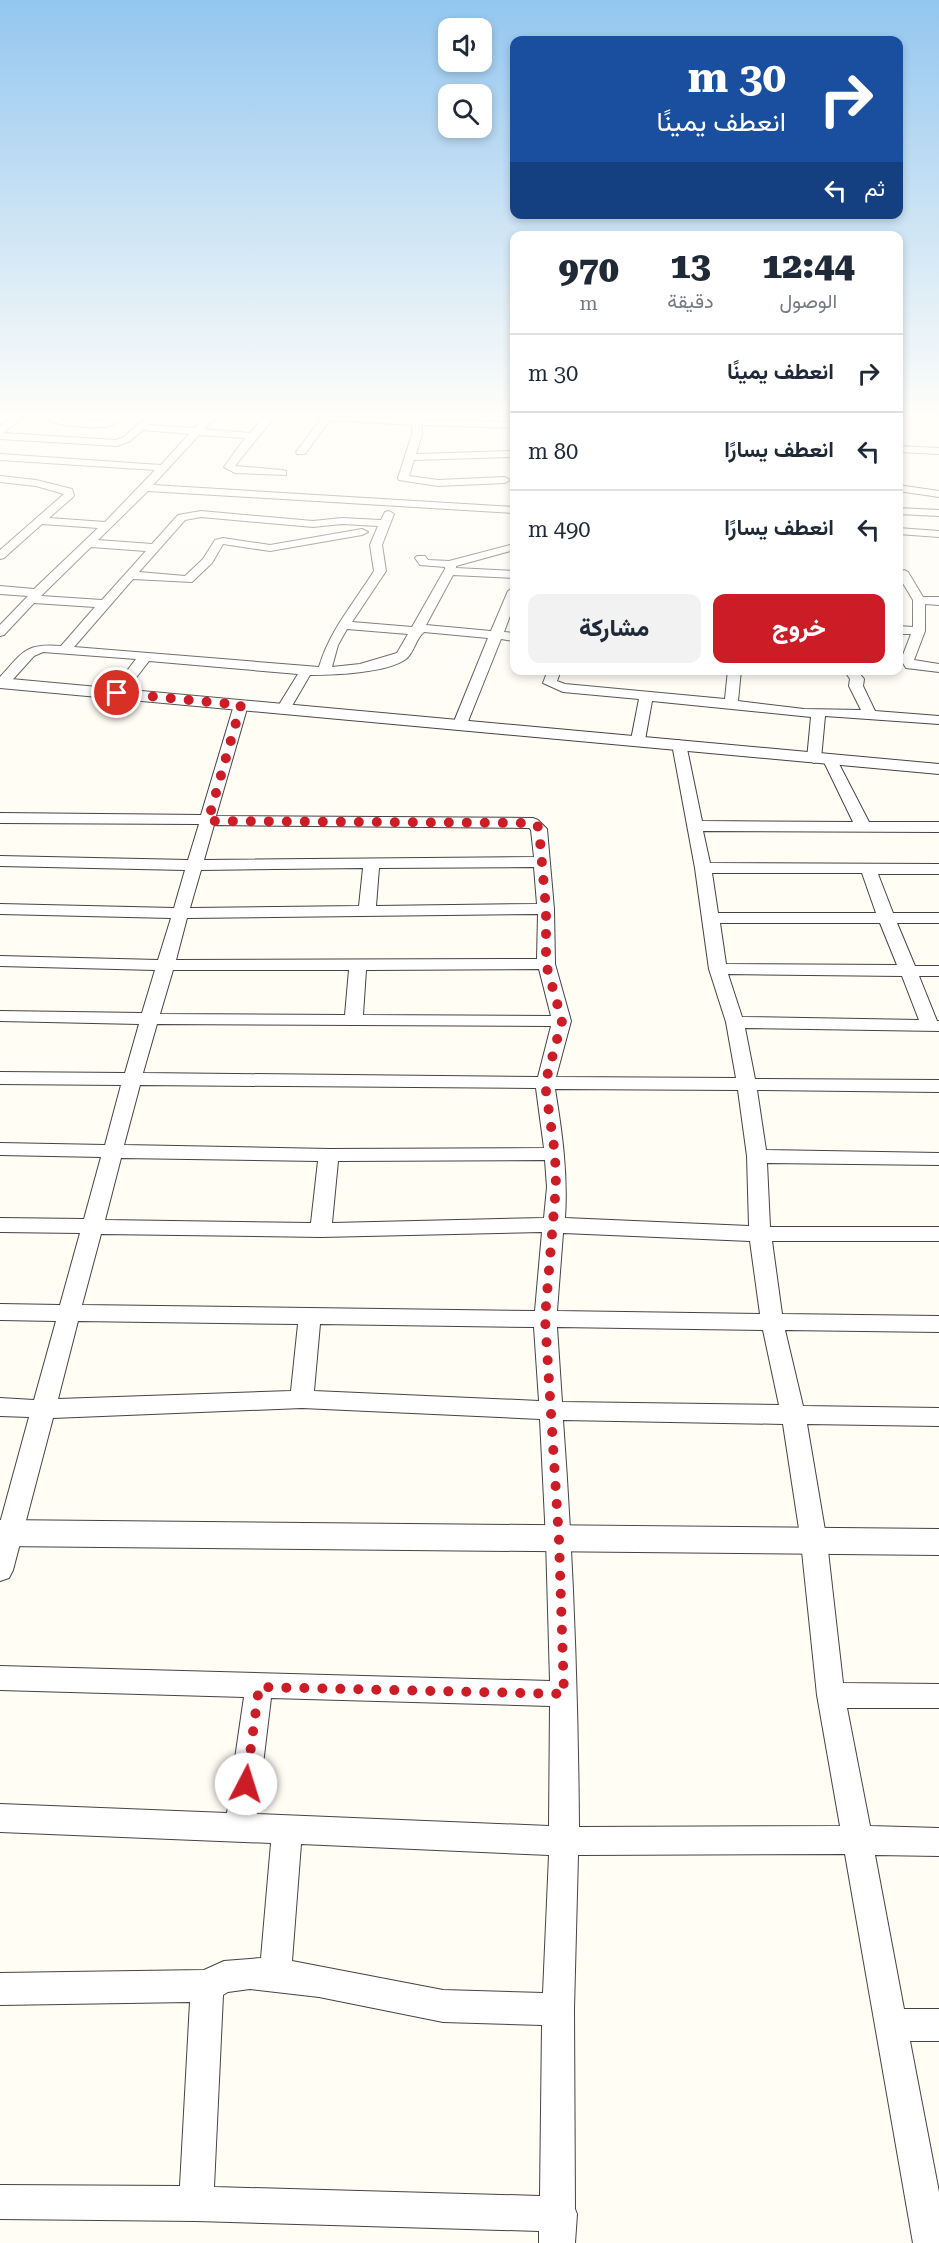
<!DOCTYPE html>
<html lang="ar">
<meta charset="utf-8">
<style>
:root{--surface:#fff;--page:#f2f2f3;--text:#1f2937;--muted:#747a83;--line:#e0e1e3;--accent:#cc1d27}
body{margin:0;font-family:"Roboto Serif",Vazirmatn,serif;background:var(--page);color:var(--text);direction:rtl;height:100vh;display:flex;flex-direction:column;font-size:22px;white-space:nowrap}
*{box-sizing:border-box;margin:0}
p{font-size:20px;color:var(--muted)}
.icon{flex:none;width:33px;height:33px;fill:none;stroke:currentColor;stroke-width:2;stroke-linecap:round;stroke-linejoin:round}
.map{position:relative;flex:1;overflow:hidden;direction:ltr}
.drawer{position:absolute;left:510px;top:231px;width:393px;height:444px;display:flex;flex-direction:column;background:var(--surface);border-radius:12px;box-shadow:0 3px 9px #0003;direction:rtl}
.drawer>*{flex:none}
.top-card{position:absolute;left:510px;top:36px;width:393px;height:183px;border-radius:12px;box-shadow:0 3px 9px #0003;direction:rtl;background:#1a4fa0;color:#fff;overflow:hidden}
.fabs{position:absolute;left:438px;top:18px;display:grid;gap:12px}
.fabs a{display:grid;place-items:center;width:54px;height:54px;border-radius:12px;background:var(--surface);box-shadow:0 3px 9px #0003;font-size:30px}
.pin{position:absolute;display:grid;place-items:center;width:51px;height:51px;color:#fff;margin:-26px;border:3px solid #fff;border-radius:50%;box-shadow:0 2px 6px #0007}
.me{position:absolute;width:66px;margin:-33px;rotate:5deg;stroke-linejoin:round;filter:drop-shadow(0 0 4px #0008)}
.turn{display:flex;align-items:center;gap:21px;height:126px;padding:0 18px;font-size:27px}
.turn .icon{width:78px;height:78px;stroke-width:2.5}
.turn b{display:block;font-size:42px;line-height:51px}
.then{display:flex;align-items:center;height:57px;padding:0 18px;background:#0003;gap:12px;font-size:22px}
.eta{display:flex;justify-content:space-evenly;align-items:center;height:102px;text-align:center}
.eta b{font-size:36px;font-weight:800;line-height:42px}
.action{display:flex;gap:12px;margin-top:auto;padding:12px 18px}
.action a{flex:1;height:69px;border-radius:12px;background:var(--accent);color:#fff;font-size:24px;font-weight:800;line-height:69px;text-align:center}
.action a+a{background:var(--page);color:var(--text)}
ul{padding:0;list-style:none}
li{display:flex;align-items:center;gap:18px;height:78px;padding:0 18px;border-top:2px solid var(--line)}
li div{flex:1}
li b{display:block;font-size:22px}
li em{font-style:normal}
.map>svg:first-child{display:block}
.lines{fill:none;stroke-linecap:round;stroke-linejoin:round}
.minor-casing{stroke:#444;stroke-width:2}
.tertiary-casing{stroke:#444;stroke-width:2}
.minor{fill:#fff;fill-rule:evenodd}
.tertiary{fill:#fff;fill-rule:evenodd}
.route{stroke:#cc1d27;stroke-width:10;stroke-dasharray:0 18}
</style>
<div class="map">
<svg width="939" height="2243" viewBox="0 0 939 2243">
<rect width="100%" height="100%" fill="#fffdf4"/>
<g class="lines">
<g class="minor-casing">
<g id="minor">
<path d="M 16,415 L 27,415 L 3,433 L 116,440 L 124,437 L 148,415 L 159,415 L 149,425 L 194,428 L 209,415 L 219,415 L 204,429 L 250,433 L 266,415 L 276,415 L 235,466 L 282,470 L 286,471 L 286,475 L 235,473 L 224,467 L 245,438 L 199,435 L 153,485 L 514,507 L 514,513 L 148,491 L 98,540 L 152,544 L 178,515 L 201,511 L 313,521 L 342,518 L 381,520 L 385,512 L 389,511 L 394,514 L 382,545 L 386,571 L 352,622 L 412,627 L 445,569 L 445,567 L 420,565 L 415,558 L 417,556 L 425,556 L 428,560 L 449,561 L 514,544 L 514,550 L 456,566 L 456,568 L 514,571 L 514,578 L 453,575 L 426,625 L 491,631 L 508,591 L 514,587 L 514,605 L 504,632 L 514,633 L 514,641 L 501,639 L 467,724 L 460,728 L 453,724 L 488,638 L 424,632 C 416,638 414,653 406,659 C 387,673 334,675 310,675 L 289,711 L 284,712 L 277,708 L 298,674 L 149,661 L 122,696 L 117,697 L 110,693 L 136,659 L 43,652 L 34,656 L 7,686 L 0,686 L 0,677 C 23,652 25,643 61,646 L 95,607 L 34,603 L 4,635 L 0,636 L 0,625 L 28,596 L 0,594 L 0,586 L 34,589 L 98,528 L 42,524 L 4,558 L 0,559 L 0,550 L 64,494 L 36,486 L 0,482 L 0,476 L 36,480 L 72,489 L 74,495 L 73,497 L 49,518 L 105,522 L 155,470 L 0,460 L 0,454 L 161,465 L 189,434 L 143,430 L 130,441 L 117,446 L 0,439 L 0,426 ZM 201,517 L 313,527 L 342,524 L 378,526 L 370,545 L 374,571 C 354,603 330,630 319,667 L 74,647 L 133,579 L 192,582 L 212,563 L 223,544 L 270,551 L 362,535 L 368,532 L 362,529 L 270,545 L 223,538 L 215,540 L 203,559 L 185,576 L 139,572 L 185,520 ZM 91,547 L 146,551 L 102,600 L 41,596 ZM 347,629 L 408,634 L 397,653 L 360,664 L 332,667 L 338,645 Z"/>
<path d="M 50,415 L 60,415 L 58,418 L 102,421 L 113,415 L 124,415 C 121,418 117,422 113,425 C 103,430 55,426 47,419 Z"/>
<polygon points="297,415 414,419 416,415 426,415 423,420 514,422 514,428 422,425 422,434 416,454 514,451 514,457 414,460 409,476 438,480 505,477 510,480 505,483 438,486 399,480 398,478 412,434 412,425 330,420 305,454 297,454 296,452 321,419 302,418"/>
<polygon points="898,446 939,448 939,454 898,452"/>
<polygon points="898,485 939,491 939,497 898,491"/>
<polygon points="898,508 939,510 939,516 898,514"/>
<polygon points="898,528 939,531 939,537 898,534"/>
<polygon points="904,570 908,572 923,597 939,597 939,605 925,604 925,631 914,660 939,664 939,672 906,668 901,660 911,634 898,634 898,626 913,627 913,600 898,575"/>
<polygon points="548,670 561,670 557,681 565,684 725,699 728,670 741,670 738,701 804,709 861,710 849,686 850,679 844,670 857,670 864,679 863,686 875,711 939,716 939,724 825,716 821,759 814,763 807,759 811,717 652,701 645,740 638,744 631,740 639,699 563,692 543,683"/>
<path d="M 241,701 L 248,705 L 216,816 L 533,818 L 538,820 L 547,829 L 554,909 L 555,964 L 571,1021 L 556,1077 L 736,1078 L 726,1022 L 709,969 L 695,868 L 672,744 L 674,741 L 679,740 L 686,744 L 702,821 L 853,822 L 823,760 L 830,756 L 837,760 L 869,822 L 939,822 L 939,832 L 703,831 L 710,863 L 939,864 L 939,874 L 878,874 L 893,913 L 939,913 L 939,923 L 897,923 L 915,966 L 939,966 L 939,976 L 919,976 L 937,1021 L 939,1021 L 939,1031 L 745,1028 L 755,1079 L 939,1080 L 939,1092 L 757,1090 L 766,1150 L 939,1153 L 939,1165 L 767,1163 L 770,1227 L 939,1227 L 939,1241 L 772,1241 L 782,1314 L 939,1316 L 939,1332 L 785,1330 L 803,1406 L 939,1408 L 939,1426 L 807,1424 L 827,1542 L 843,1683 L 939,1684 L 939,1708 L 847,1708 L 870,1826 L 939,1828 L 939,1856 L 875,1855 L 904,2009 L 939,2009 L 939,2041 L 910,2041 L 939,2192 L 939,2243 L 913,2243 L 845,1854 L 578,1855 L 574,2009 L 575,2209 L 577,2214 L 575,2243 L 539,2243 L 539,2231 L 196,2221 L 0,2219 L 0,2185 L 180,2186 L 190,2002 L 0,2005 L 0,1973 L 204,1970 L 224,1961 L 261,1958 L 271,1843 L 0,1832 L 0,1804 L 227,1813 L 244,1697 L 0,1690 L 0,1666 L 550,1681 L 546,1540 L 540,1419 L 302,1408 L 53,1418 L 13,1570 L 9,1578 L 0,1581 L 0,1523 L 29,1417 L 0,1416 L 0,1398 L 34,1400 L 56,1321 L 0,1320 L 0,1304 L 60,1305 L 80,1233 L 0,1232 L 0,1218 L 84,1219 L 101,1157 L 0,1155 L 0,1143 L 105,1145 L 121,1085 L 0,1084 L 0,1072 L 125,1073 L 139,1024 L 0,1021 L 0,1011 L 142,1013 L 155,970 L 0,966 L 0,956 L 158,960 L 171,918 L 0,914 L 0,904 L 174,908 L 185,870 L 0,866 L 0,856 L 188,860 L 199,824 L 0,823 L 0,813 L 201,815 L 234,705 ZM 214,825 L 529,828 L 531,830 L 534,857 L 204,860 ZM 534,867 L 537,904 L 376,906 L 379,868 ZM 363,868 L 359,906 L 190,908 L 201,870 ZM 712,873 L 862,873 L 876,913 L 718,913 ZM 538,914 L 537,959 L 176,960 L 187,918 ZM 720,923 L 880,923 L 897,965 L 726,964 ZM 539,969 L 551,1016 L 363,1015 L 366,970 ZM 173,970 L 349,970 L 345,1015 L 160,1014 ZM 728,974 L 902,976 L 919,1020 L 742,1017 ZM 157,1024 L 551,1026 L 538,1077 L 143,1073 ZM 140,1085 L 536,1088 L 544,1148 L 329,1149 L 124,1145 ZM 555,1089 L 738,1090 L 747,1156 L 749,1226 L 565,1218 C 568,1174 562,1132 555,1089 ZM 121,1158 L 318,1161 L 311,1223 L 105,1220 ZM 545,1160 L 547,1187 L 544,1218 L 332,1223 L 338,1161 ZM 542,1232 L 535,1311 L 82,1305 L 101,1234 L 321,1237 ZM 563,1233 L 750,1241 L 760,1314 L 557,1311 ZM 78,1321 L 298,1324 L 291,1391 L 58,1399 ZM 320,1324 L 534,1327 L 539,1401 L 314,1391 ZM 557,1327 L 763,1330 L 779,1405 L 562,1402 ZM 563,1420 L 783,1424 L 801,1542 L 817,1695 L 840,1826 L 579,1827 C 578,1691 573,1556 563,1420 ZM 271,1698 L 550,1706 L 549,1826 L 257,1814 ZM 301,1844 L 549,1855 L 543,1993 L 443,1990 L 292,1961 ZM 250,1989 L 319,1997 L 443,2022 L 542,2025 L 540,2196 L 214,2187 L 223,1995 L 228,1992 Z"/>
</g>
</g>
<g class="tertiary-casing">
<g id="tertiary">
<polygon points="0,678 939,764 939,774 0,688"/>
<polygon points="0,1520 939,1529 939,1555 0,1546"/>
</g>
</g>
<use href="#minor" class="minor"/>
<use href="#tertiary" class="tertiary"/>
</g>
<linearGradient id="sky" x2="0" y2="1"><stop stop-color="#93c6ef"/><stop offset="0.57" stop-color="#fffefa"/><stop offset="1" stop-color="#fffefa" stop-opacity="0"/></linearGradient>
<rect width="939" height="729" fill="url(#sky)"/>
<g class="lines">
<polyline class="route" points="117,693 241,705 208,821 523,823 537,825 539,829 546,909 546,964 562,1021 545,1084 555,1154 556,1186 545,1318 559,1540 564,1694 259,1687 246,1784"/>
</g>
</svg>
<div class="fabs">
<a><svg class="icon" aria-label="sound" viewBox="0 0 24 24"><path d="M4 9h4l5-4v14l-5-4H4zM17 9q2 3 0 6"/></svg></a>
<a><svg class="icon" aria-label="search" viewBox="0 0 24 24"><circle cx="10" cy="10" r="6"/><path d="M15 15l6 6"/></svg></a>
</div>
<div class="pin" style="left:117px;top:693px;background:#d93025"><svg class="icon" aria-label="arrive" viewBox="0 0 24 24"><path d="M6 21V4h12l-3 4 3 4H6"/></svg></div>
<svg class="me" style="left:246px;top:1784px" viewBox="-20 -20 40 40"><circle r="19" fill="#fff"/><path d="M0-13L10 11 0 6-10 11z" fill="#cc1d27"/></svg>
<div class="top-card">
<div class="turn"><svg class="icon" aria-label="right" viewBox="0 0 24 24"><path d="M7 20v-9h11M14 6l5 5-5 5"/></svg><div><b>30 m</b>انعطف يمينًا</div></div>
<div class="then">ثم<svg class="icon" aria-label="left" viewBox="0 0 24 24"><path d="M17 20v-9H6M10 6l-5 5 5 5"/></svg></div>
</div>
<section class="drawer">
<div class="eta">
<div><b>12:44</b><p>الوصول</p></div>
<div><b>13</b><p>دقيقة</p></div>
<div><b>970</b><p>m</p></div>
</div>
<ul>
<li><svg class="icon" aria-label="right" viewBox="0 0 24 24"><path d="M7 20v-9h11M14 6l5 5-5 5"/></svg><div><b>انعطف يمينًا</b></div><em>30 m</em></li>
<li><svg class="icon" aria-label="left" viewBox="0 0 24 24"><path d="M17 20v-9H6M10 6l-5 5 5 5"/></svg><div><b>انعطف يسارًا</b></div><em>80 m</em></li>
<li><svg class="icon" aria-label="left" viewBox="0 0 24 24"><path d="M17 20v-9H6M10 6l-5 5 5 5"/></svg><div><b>انعطف يسارًا</b></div><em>490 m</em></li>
</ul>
<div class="action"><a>خروج</a><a>مشاركة</a></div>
</section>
</div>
